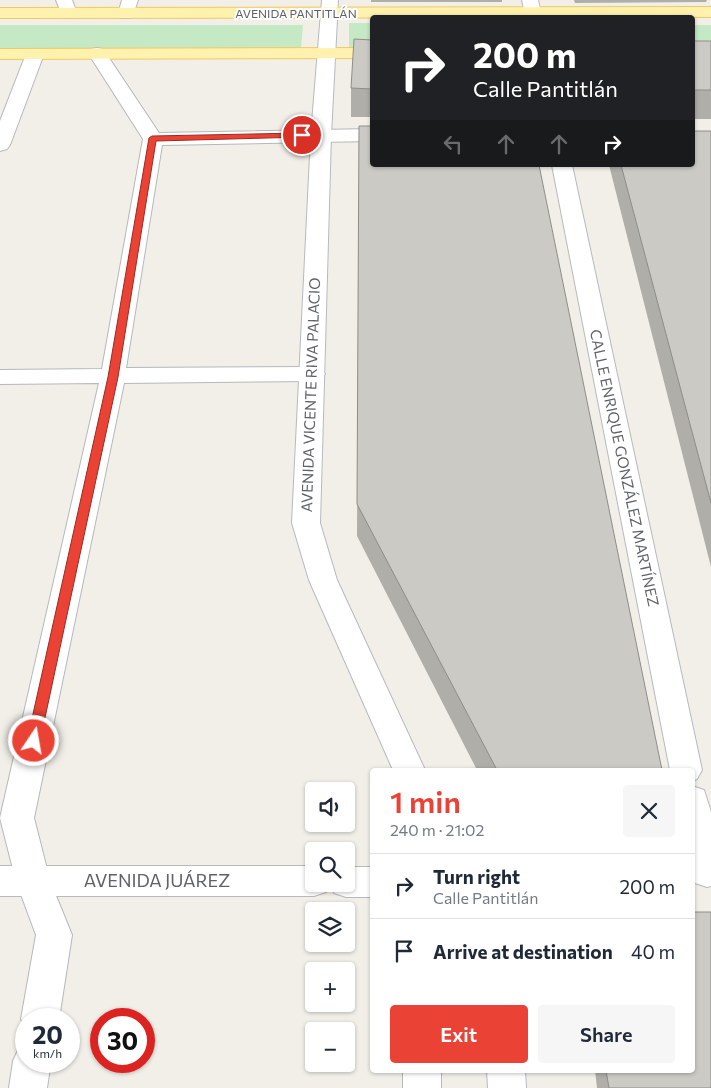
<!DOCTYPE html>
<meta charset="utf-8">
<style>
:root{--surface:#fff;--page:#f6f6f7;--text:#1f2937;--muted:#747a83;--line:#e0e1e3;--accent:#ea4335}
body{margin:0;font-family:Commissioner,sans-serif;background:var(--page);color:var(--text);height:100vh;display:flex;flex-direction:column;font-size:19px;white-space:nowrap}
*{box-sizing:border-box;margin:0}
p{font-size:16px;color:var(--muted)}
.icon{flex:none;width:28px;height:28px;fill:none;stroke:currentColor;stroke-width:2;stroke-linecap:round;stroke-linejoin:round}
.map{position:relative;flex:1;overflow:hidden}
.drawer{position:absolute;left:370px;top:768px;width:325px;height:305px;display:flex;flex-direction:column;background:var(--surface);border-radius:5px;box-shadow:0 1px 4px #0004}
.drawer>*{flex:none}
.guide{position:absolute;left:370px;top:15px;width:325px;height:152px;border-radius:5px;box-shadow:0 1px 4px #0004;background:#202124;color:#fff;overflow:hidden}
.fabs{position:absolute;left:305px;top:782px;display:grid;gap:10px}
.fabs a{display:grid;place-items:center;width:50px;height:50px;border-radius:5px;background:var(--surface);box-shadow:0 1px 4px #0004;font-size:25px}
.speed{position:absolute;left:15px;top:1008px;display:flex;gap:10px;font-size:25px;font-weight:700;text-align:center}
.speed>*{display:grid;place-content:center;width:65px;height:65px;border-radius:50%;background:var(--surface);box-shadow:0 1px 4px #0004;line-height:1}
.speed small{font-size:12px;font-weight:400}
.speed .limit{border:8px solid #d22;background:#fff;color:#111}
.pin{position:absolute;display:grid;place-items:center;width:42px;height:42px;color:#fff;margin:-21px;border:2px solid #fff;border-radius:50%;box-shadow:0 1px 5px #0007}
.me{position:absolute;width:55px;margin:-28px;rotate:12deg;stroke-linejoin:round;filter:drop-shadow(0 0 4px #0008)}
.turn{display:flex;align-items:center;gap:18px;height:105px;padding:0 20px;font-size:22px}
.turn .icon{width:65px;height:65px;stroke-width:2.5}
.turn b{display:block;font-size:35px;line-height:42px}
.lanes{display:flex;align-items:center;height:48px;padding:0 20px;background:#0003;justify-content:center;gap:25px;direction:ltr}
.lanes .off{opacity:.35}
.round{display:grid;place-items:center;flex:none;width:52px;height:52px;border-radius:5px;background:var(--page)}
.headline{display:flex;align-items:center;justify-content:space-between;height:85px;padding:0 20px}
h1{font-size:30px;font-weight:600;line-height:38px;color:var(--accent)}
.primary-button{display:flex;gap:10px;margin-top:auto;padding:10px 20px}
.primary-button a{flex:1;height:58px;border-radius:5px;background:var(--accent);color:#fff;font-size:20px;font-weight:600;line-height:58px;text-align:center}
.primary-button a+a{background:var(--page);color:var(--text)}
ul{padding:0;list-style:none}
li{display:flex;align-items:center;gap:15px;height:65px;padding:0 20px;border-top:1px solid var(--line)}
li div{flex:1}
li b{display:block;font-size:19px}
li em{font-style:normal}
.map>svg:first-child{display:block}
.green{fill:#c5e8c5}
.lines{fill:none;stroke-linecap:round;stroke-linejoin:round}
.street-casing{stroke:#b5b8bc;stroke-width:2}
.secondary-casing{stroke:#b6babf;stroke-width:2}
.primary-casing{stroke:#f2c960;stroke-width:2}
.street{fill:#fff;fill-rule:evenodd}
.secondary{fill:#fff;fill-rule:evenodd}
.primary{fill:#fff2af;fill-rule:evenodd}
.wall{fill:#afaea9}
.building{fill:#cccac5;stroke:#8f8d8a}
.route{fill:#ea4335;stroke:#982c22}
.labels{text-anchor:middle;stroke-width:4;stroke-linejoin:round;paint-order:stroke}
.far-street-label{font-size:12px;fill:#5f6368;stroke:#fff}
.street-label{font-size:15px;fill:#5f6368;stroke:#fff}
.near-street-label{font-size:18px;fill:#5f6368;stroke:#fff}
</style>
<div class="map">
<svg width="711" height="1088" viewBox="0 0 711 1088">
<rect width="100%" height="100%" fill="#f1efe8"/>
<g class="green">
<rect x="349" y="23" width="23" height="27"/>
<polygon points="0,25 303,25 301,48 0,48"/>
<rect x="693" y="25" width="18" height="24"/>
</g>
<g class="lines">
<g class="street-casing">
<g id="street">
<polygon points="56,0 72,0 77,13 75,17 63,17"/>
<polygon points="122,0 138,0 132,18 120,18 118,14"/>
<polygon points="97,48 103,49 159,133 372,129 372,141 162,145 126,368 313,367 321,369 325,374 321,379 313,381 124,383 34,818 50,881 72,935 59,1019 26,1019 26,1030 21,1019 36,935 16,881 0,818 99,383 0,384 0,370 102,369 143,139 88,53 91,49"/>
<polygon points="35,49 41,50 44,54 10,145 7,149 0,151 0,121 26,54 29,50"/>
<polygon points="26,1045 26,1061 51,1061 47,1088 9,1088 13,1061 19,1048"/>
</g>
</g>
<g class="secondary-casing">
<g id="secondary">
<polygon points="322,0 338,0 331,135 320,523 337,580 425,770 393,770 309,580 292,523 311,135"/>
<polygon points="522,0 538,0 542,18 526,18"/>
<polygon points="552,165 572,165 702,770 697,779 692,781 692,770 670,770"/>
<polygon points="692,786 704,790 711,812 711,886 707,887 695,883 692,878"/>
<polygon points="0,866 314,866 314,884 346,884 346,867 372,867 372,897 346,897 334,893 330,884 326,892 314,896 0,896"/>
<rect x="403" y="1070" width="38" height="18"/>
<polygon points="487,1070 525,1070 526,1088 488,1088"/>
</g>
</g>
<g class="primary-casing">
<g id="primary">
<polygon points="711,7 711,17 0,18 0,8"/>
<polygon points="372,48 372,58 0,59 0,49"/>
</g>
</g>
<use href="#street" class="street"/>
<use href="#secondary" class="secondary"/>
<use href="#primary" class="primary"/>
</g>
<g class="wall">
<rect x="371" y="0" width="131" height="2"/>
<polygon points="574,0 707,0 706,2 575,3"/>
<polygon points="372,40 372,117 351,117 351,88"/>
<rect x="692" y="41" width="19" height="78"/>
<polygon points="359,126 662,770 477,770 357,536"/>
<polygon points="711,131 711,567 609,165 692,165"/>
<polygon points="595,1070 692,1070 711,1088 597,1088"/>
</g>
<g class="building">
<polygon points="354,39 372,40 372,89 351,88"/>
<rect x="692" y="41" width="19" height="49"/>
<polygon points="359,126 372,126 372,165 539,165 662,770 497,770 357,504"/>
<polygon points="692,131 711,131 711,503 621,165 692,165"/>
<polygon points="692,912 711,912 711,1088 609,1088 606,1070 692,1070"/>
</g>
<polygon class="route" points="302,133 305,133 305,137 156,141 118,377 40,741 38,745 34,746 29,745 27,741 108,377 149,138 152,136"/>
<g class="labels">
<g class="far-street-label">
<text x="296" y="18">AVENIDA PANTITLÁN</text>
</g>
<g class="street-label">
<text transform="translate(311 395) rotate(-88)" y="5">AVENIDA VICENTE RIVA PALACIO</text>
<text transform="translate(624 468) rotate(78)" y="5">CALLE ENRIQUE GONZÁLEZ MARTÍNEZ</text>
</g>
<g class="near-street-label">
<text x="157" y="887">AVENIDA JUÁREZ</text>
</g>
</g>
</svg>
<div class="fabs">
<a><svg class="icon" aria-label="sound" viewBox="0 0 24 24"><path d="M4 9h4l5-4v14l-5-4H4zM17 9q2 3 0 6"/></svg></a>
<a><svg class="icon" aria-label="search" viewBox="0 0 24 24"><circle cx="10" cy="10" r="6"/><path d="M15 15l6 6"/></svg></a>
<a><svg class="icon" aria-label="layers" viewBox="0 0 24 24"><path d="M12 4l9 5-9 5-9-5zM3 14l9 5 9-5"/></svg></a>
<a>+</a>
<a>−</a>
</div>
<div class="speed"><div>20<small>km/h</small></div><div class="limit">30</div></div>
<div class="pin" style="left:302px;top:135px;background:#d93025"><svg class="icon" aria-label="arrive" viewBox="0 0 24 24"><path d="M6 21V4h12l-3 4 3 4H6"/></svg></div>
<svg class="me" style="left:34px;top:741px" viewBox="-20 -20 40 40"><circle r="17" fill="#ea4335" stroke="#fff" stroke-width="3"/><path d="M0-11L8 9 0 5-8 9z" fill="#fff"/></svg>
<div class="guide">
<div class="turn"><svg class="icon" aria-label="right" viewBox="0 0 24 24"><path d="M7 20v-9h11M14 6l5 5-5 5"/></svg><div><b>200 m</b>Calle Pantitlán</div></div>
<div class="lanes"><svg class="icon off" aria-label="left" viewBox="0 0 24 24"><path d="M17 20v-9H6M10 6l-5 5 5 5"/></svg><svg class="icon off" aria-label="ahead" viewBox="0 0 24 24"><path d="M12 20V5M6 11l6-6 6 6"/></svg><svg class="icon off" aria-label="ahead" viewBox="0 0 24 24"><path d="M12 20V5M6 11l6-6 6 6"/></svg><svg class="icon" aria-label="right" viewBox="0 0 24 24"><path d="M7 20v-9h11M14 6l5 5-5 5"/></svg></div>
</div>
<section class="drawer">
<div class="headline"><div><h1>1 min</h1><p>240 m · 21:02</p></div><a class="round"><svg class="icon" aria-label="close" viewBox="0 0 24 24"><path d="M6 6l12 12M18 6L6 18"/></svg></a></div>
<ul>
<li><svg class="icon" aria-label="right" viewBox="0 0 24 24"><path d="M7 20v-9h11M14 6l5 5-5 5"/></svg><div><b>Turn right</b><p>Calle Pantitlán</p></div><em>200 m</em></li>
<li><svg class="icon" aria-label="arrive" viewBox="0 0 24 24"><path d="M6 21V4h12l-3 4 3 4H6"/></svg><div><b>Arrive at destination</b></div><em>40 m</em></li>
</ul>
<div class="primary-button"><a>Exit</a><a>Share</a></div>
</section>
</div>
